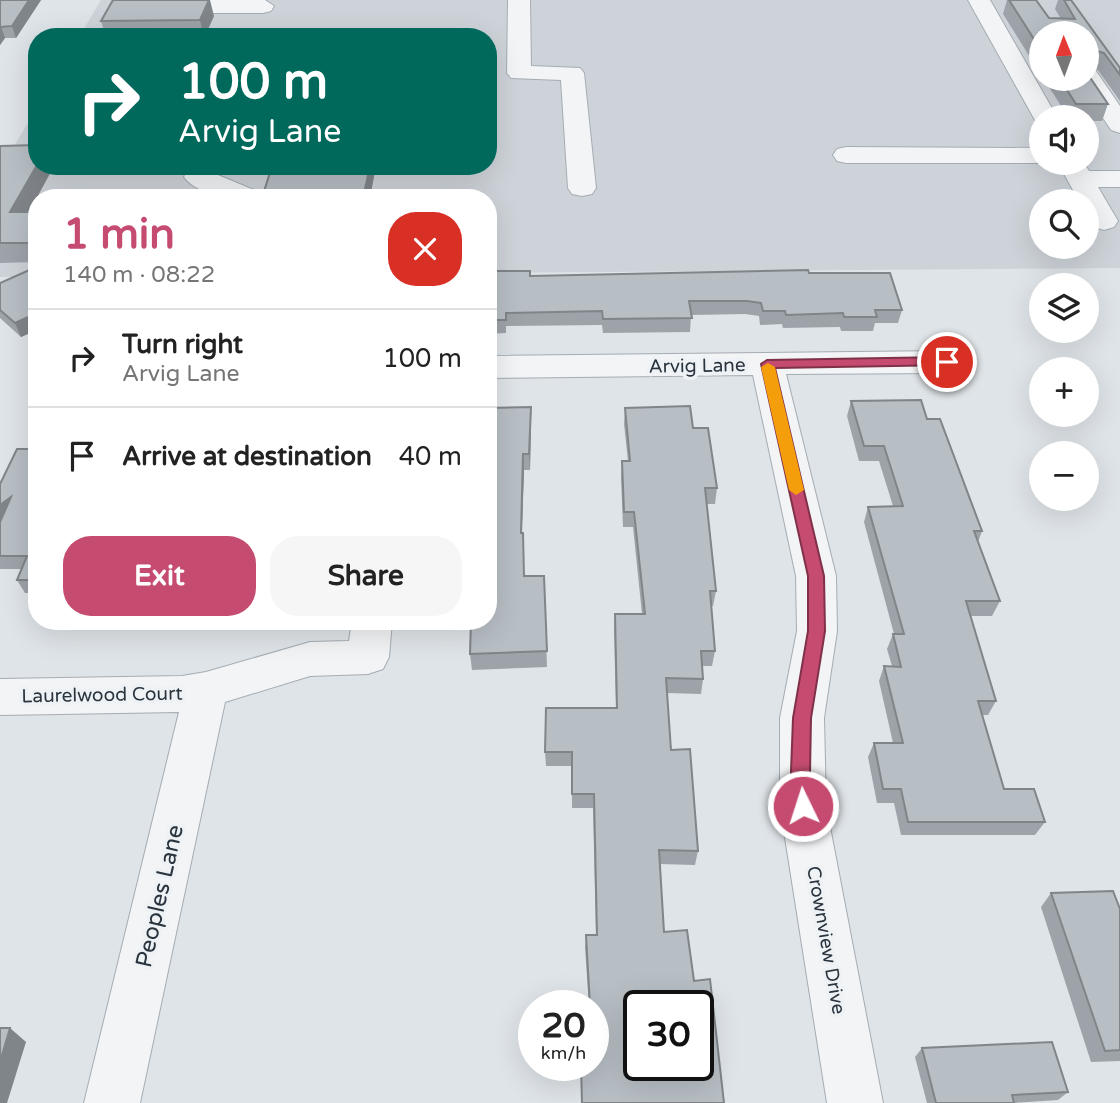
<!DOCTYPE html>
<meta charset="utf-8">
<style>
:root{--surface:#fff;--page:#f6f6f6;--text:#222;--muted:#767676;--line:#e0e0e0;--accent:#c54c70}
body{margin:0;font-family:"Varela Round",sans-serif;background:var(--page);color:var(--text);height:100vh;display:flex;flex-direction:column;font-size:26px;white-space:nowrap}
*{box-sizing:border-box;margin:0}
p{font-size:23px;color:var(--muted)}
.icon{flex:none;width:38px;height:38px;fill:none;stroke:currentColor;stroke-width:2;stroke-linecap:round;stroke-linejoin:round}
.map{position:relative;flex:1;overflow:hidden}
.details{position:absolute;left:28px;top:189px;width:469px;height:441px;display:flex;flex-direction:column;background:var(--surface);border-radius:28px;box-shadow:0 7px 28px #0002}
.details>*{flex:none}
.hud{position:absolute;left:28px;top:28px;width:469px;height:147px;border-radius:28px;box-shadow:0 7px 28px #0002;background:#00695c;color:#fff;overflow:hidden}
.needle{width:46px;rotate:359deg}
.tools{position:absolute;left:1029px;top:21px;display:grid;gap:14px}
.tools a{display:grid;place-items:center;width:70px;height:70px;border-radius:50%;background:var(--surface);box-shadow:0 7px 28px #0002;font-size:35px}
.speed{position:absolute;left:518px;top:990px;display:flex;gap:14px;font-size:35px;font-weight:700;text-align:center}
.speed>*{display:grid;place-content:center;width:91px;height:91px;border-radius:50%;background:var(--surface);box-shadow:0 7px 28px #0002;line-height:1}
.speed small{font-size:18px;font-weight:400}
.speed .limit{border:4px solid #111;border-radius:10px;background:#fff;color:#111}
.pin{position:absolute;display:grid;place-items:center;width:60px;height:60px;color:#fff;margin:-30px;border:4px solid #fff;border-radius:50%;box-shadow:0 2px 7px #0007}
.me{position:absolute;width:77px;margin:-38px;rotate:356deg;stroke-linejoin:round;filter:drop-shadow(0 0 5px #0008)}
.turn{display:flex;align-items:center;gap:24px;height:147px;padding:0 35px;font-size:32px}
.turn .icon{width:91px;height:91px;stroke-width:2.5}
.turn b{display:block;font-size:49px;line-height:60px}
.round{display:grid;place-items:center;flex:none;width:74px;height:74px;border-radius:28px;background:var(--page)}
.head{display:flex;align-items:center;justify-content:space-between;height:119px;padding:0 35px}
h1{font-size:42px;font-weight:700;line-height:52px;color:var(--accent)}
.button{display:flex;gap:14px;margin-top:auto;padding:14px 35px}
.button a{flex:1;height:80px;border-radius:28px;background:var(--accent);color:#fff;font-size:28px;font-weight:700;line-height:80px;text-align:center}
.button a+a{background:var(--page);color:var(--text)}
ul{padding:0;list-style:none}
li{display:flex;align-items:center;gap:21px;height:98px;padding:0 35px;border-top:2px solid var(--line)}
li div{flex:1}
li b{display:block;font-size:26px}
li em{font-style:normal}
.map>svg:first-child{display:block}
.built{fill:#ced3d9;fill-rule:evenodd}
.lines{fill:none;stroke-linecap:round;stroke-linejoin:round}
.minor-casing{stroke:#a5acb2;stroke-width:2}
.minor{fill:#f2f4f6;fill-rule:evenodd}
.wall{fill:#9da3a9}
.shaded-wall{fill:#808589}
.building{fill:#b7bec4;stroke:#808589;stroke-width:2;fill-rule:evenodd}
.route{fill:#c54c70;stroke:#803149;stroke-width:2}
.slow{fill:#f59e0b}
.labels{text-anchor:middle;stroke-width:7;stroke-linejoin:round;paint-order:stroke}
.street-label{font-size:19px;fill:#29343e;stroke:#eff2f5}
.near-street-label{font-size:23px;fill:#29343e;stroke:#eff2f5}
</style>
<div class="map">
<svg width="1120" height="1103" viewBox="0 0 1120 1103">
<rect width="100%" height="100%" fill="#dfe4e8"/>
<path class="built" d="M 101,0 L 1120,0 L 1120,268 L 488,273 L 488,198 L 37,198 L 37,277 L 0,277 L 0,169 L 37,108 L 37,166 L 488,166 L 488,37 L 79,37 ZM 1041,33 L 1087,33 L 1087,79 L 1041,79 ZM 1041,117 L 1087,117 L 1087,163 L 1041,163 ZM 1041,201 L 1087,201 L 1087,247 L 1041,247 Z"/>
<g class="lines">
<g class="minor-casing">
<g id="minor">
<polygon points="159,0 265,0 274,6 271,11 263,13 161,13 153,11 150,6"/>
<polygon points="508,0 530,0 531,66 580,68 584,73 596,188 592,194 582,196 572,194 568,188 561,80 511,78 507,73"/>
<polygon points="968,0 990,0 1057,117 1041,117 1041,124 1036,122"/>
<polygon points="1087,69 1096,71 1120,106 1120,133 1111,130 1077,79 1087,79"/>
<polygon points="846,147 1041,148 1041,163 1046,163 846,163 837,161 833,155 837,149"/>
<polygon points="1058,163 1084,163 1089,171 1120,171 1120,187 1098,187 1118,221 1114,227 1104,230 1094,227 1087,216 1087,201 1079,201"/>
<path d="M 189,166 L 215,166 L 213,173 L 259,192 L 263,198 C 240,198 199,198 184,177 Z"/>
<polygon points="947,351 959,355 963,362 959,369 947,373 786,374 836,576 837,631 824,718 826,806 883,1103 827,1103 780,806 780,718 797,631 796,576 753,375 488,378 488,356"/>
<polygon points="352,621 392,621 389,657 383,669 368,674 310,676 225,702 140,1103 84,1103 179,712 0,715 0,679 182,676 206,672 310,642 349,641"/>
</g>
</g>
<use href="#minor" class="minor"/>
</g>
<g class="wall">
<polygon points="0,0 41,0 16,38 5,38 0,45"/>
<polygon points="1007,0 1036,0 1049,18 1061,19 1055,9 1058,0 1071,0 1120,68 1120,101 1098,70 1088,67 1087,70 1087,33 1041,33 1041,75 1003,14"/>
<polygon points="214,16 205,37 106,37 101,21"/>
<polygon points="1044,79 1087,79 1108,104 1102,121 1087,121 1087,117 1068,117"/>
<polygon points="0,146 54,166 29,212 37,212 37,262 0,263"/>
<polygon points="37,270 37,330 21,337 0,318 0,283"/>
<polygon points="488,271 530,276 809,273 902,310 898,323 875,323 873,331 841,331 840,327 783,328 782,324 760,325 759,316 745,314 691,315 690,332 603,333 602,325 506,326 506,333 488,334"/>
<polygon points="851,401 927,419 982,531 978,542 1000,601 992,616 970,616 996,701 988,715 982,715 1004,789 1045,822 1035,835 901,835 894,803 877,803 868,757 874,743 893,743 879,681 884,666 892,666 887,649 893,634 894,634 864,522 868,507 893,506 879,461 859,461 847,416"/>
<polygon points="531,407 530,470 524,470 522,533 524,576 544,576 547,667 472,670 470,654"/>
<polygon points="625,408 693,428 717,488 715,504 707,504 716,591 713,606 711,606 715,651 712,666 702,666 703,679 701,694 667,693 671,750 698,851 695,865 659,864 664,932 694,981 724,1103 581,1103 581,1066 593,1066 593,1006 589,1006 585,948 586,935 596,935 593,808 572,808 572,766 546,766 545,752 616,708 614,629 615,614 642,614 633,527 623,527 621,477 622,461 628,461 624,424"/>
<polygon points="37,449 37,593 25,593 17,580 21,569 0,569 0,484"/>
<polygon points="113,621 155,621 155,624 114,624"/>
<polygon points="1051,893 1120,909 1120,1061 1091,1062 1041,907"/>
<polygon points="922,1048 1068,1092 1058,1100 1014,1103 927,1103 915,1057"/>
</g>
<g class="shaded-wall">
<polygon points="29,0 41,0 16,38 12,26"/>
<polygon points="209,0 210,0 214,16 204,37 200,20"/>
<polygon points="1,26 5,38 0,45 0,27"/>
<polygon points="37,165 37,166 54,166 18,232 10,212"/>
<polygon points="370,166 376,166 370,198 363,198"/>
<polygon points="37,313 37,330 21,337 15,323"/>
<polygon points="531,407 531,424 530,470 529,454"/>
<polygon points="523,454 524,470 521,549 521,533"/>
<polygon points="11,497 0,524 0,505"/>
<polygon points="10,1028 26,1042 7,1103 0,1103 0,1062"/>
</g>
<g class="building">
<polygon points="0,0 29,0 12,26 0,27"/>
<polygon points="113,0 209,0 200,20 101,21"/>
<polygon points="1009,0 1036,0 1049,18 1075,19 1064,0 1071,0 1120,68 1120,75 1104,53 1094,50 1090,53 1090,60 1087,60 1087,33 1041,33 1041,50"/>
<polygon points="1087,73 1108,104 1076,104 1060,79 1087,79"/>
<polygon points="37,145 37,165 10,212 37,212 37,243 0,243 0,146"/>
<polygon points="272,166 370,166 363,198 262,198"/>
<polygon points="34,268 37,270 37,298 32,300 37,304 37,313 15,323 0,310 0,283"/>
<polygon points="808,270 809,273 890,273 902,310 875,310 877,317 844,317 843,313 786,315 785,311 763,311 761,303 747,301 689,301 692,318 603,319 602,311 506,313 506,320 488,320 488,271 530,271 530,276"/>
<polygon points="921,400 927,419 940,419 982,531 974,531 1000,601 966,601 996,701 978,701 1004,789 1034,789 1045,822 908,822 901,789 883,789 874,743 903,743 884,666 901,667 893,634 904,634 868,507 903,506 884,446 864,446 851,401"/>
<path d="M 690,406 L 693,428 L 708,428 L 717,488 L 705,488 L 716,591 L 710,591 L 715,651 L 701,651 L 703,679 L 666,678 L 671,750 L 690,749 L 698,851 L 659,850 L 664,932 L 687,930 L 694,981 L 710,979 L 724,1103 L 582,1103 L 581,1066 L 593,1066 L 593,1006 L 590,1006 L 586,935 L 597,935 L 594,794 L 572,794 L 572,752 L 545,752 L 546,708 L 617,708 L 615,614 L 645,614 L 634,512 L 624,512 L 622,461 L 630,461 L 625,408 ZM 639,1006 L 698,1006 L 698,1066 L 639,1066 Z"/>
<polygon points="531,407 529,454 523,454 521,533 523,533 524,576 544,576 547,651 470,654 471,621 488,621 488,408"/>
<polygon points="17,449 37,449 37,580 17,580 27,556 0,556 0,522 11,497 0,505 0,484"/>
<polygon points="1113,891 1120,909 1120,1050 1105,1051 1051,893"/>
<polygon points="0,1028 10,1028 0,1062"/>
<polygon points="1052,1042 1068,1092 1012,1095 1014,1103 936,1103 922,1048"/>
</g>
<polygon class="route" points="947,357 952,359 952,365 775,368 824,576 825,631 811,718 810,772 812,806 810,812 803,815 796,812 791,772 793,718 808,631 808,576 761,364 767,360"/>
<polygon class="slow" points="768,363 775,367 804,490 796,495 789,490 761,367"/>
<g class="labels">
<g class="street-label">
<text transform="translate(697 365) rotate(-1)" y="7">Arvig Lane</text>
<text transform="translate(102 694) rotate(-1)" y="7">Laurelwood Court</text>
<text transform="translate(827 940) rotate(80)" y="7">Crownview Drive</text>
</g>
<g class="near-street-label">
<text transform="translate(159 896) rotate(-77)" y="8">Peoples Lane</text>
</g>
</g>
</svg>
<div class="tools">
<a><svg class="needle" viewBox="-14 -14 28 28"><path d="M0-13l5 13h-10z" fill="#e53935"/><path d="M0 13l5-13h-10z" fill="#767676"/></svg></a>
<a><svg class="icon" aria-label="sound" viewBox="0 0 24 24"><path d="M4 9h4l5-4v14l-5-4H4zM17 9q2 3 0 6"/></svg></a>
<a><svg class="icon" aria-label="search" viewBox="0 0 24 24"><circle cx="10" cy="10" r="6"/><path d="M15 15l6 6"/></svg></a>
<a><svg class="icon" aria-label="layers" viewBox="0 0 24 24"><path d="M12 4l9 5-9 5-9-5zM3 14l9 5 9-5"/></svg></a>
<a>+</a>
<a>−</a>
</div>
<div class="speed"><div>20<small>km/h</small></div><div class="limit">30</div></div>
<div class="pin" style="left:947px;top:362px;background:#d93025"><svg class="icon" aria-label="arrive" viewBox="0 0 24 24"><path d="M6 21V4h12l-3 4 3 4H6"/></svg></div>
<svg class="me" style="left:803px;top:806px" viewBox="-20 -20 40 40"><circle r="17" fill="#c54c70" stroke="#fff" stroke-width="3"/><path d="M0-11L8 9 0 5-8 9z" fill="#fff"/></svg>
<div class="hud">
<div class="turn"><svg class="icon" aria-label="right" viewBox="0 0 24 24"><path d="M7 20v-9h11M14 6l5 5-5 5"/></svg><div><b>100 m</b>Arvig Lane</div></div>
</div>
<section class="details">
<div class="head"><div><h1>1 min</h1><p>140 m · 08:22</p></div><a class="round" style="background:#d93025;color:#fff"><svg class="icon" aria-label="close" viewBox="0 0 24 24"><path d="M6 6l12 12M18 6L6 18"/></svg></a></div>
<ul>
<li><svg class="icon" aria-label="right" viewBox="0 0 24 24"><path d="M7 20v-9h11M14 6l5 5-5 5"/></svg><div><b>Turn right</b><p>Arvig Lane</p></div><em>100 m</em></li>
<li><svg class="icon" aria-label="arrive" viewBox="0 0 24 24"><path d="M6 21V4h12l-3 4 3 4H6"/></svg><div><b>Arrive at destination</b></div><em>40 m</em></li>
</ul>
<div class="button"><a>Exit</a><a>Share</a></div>
</section>
</div>
